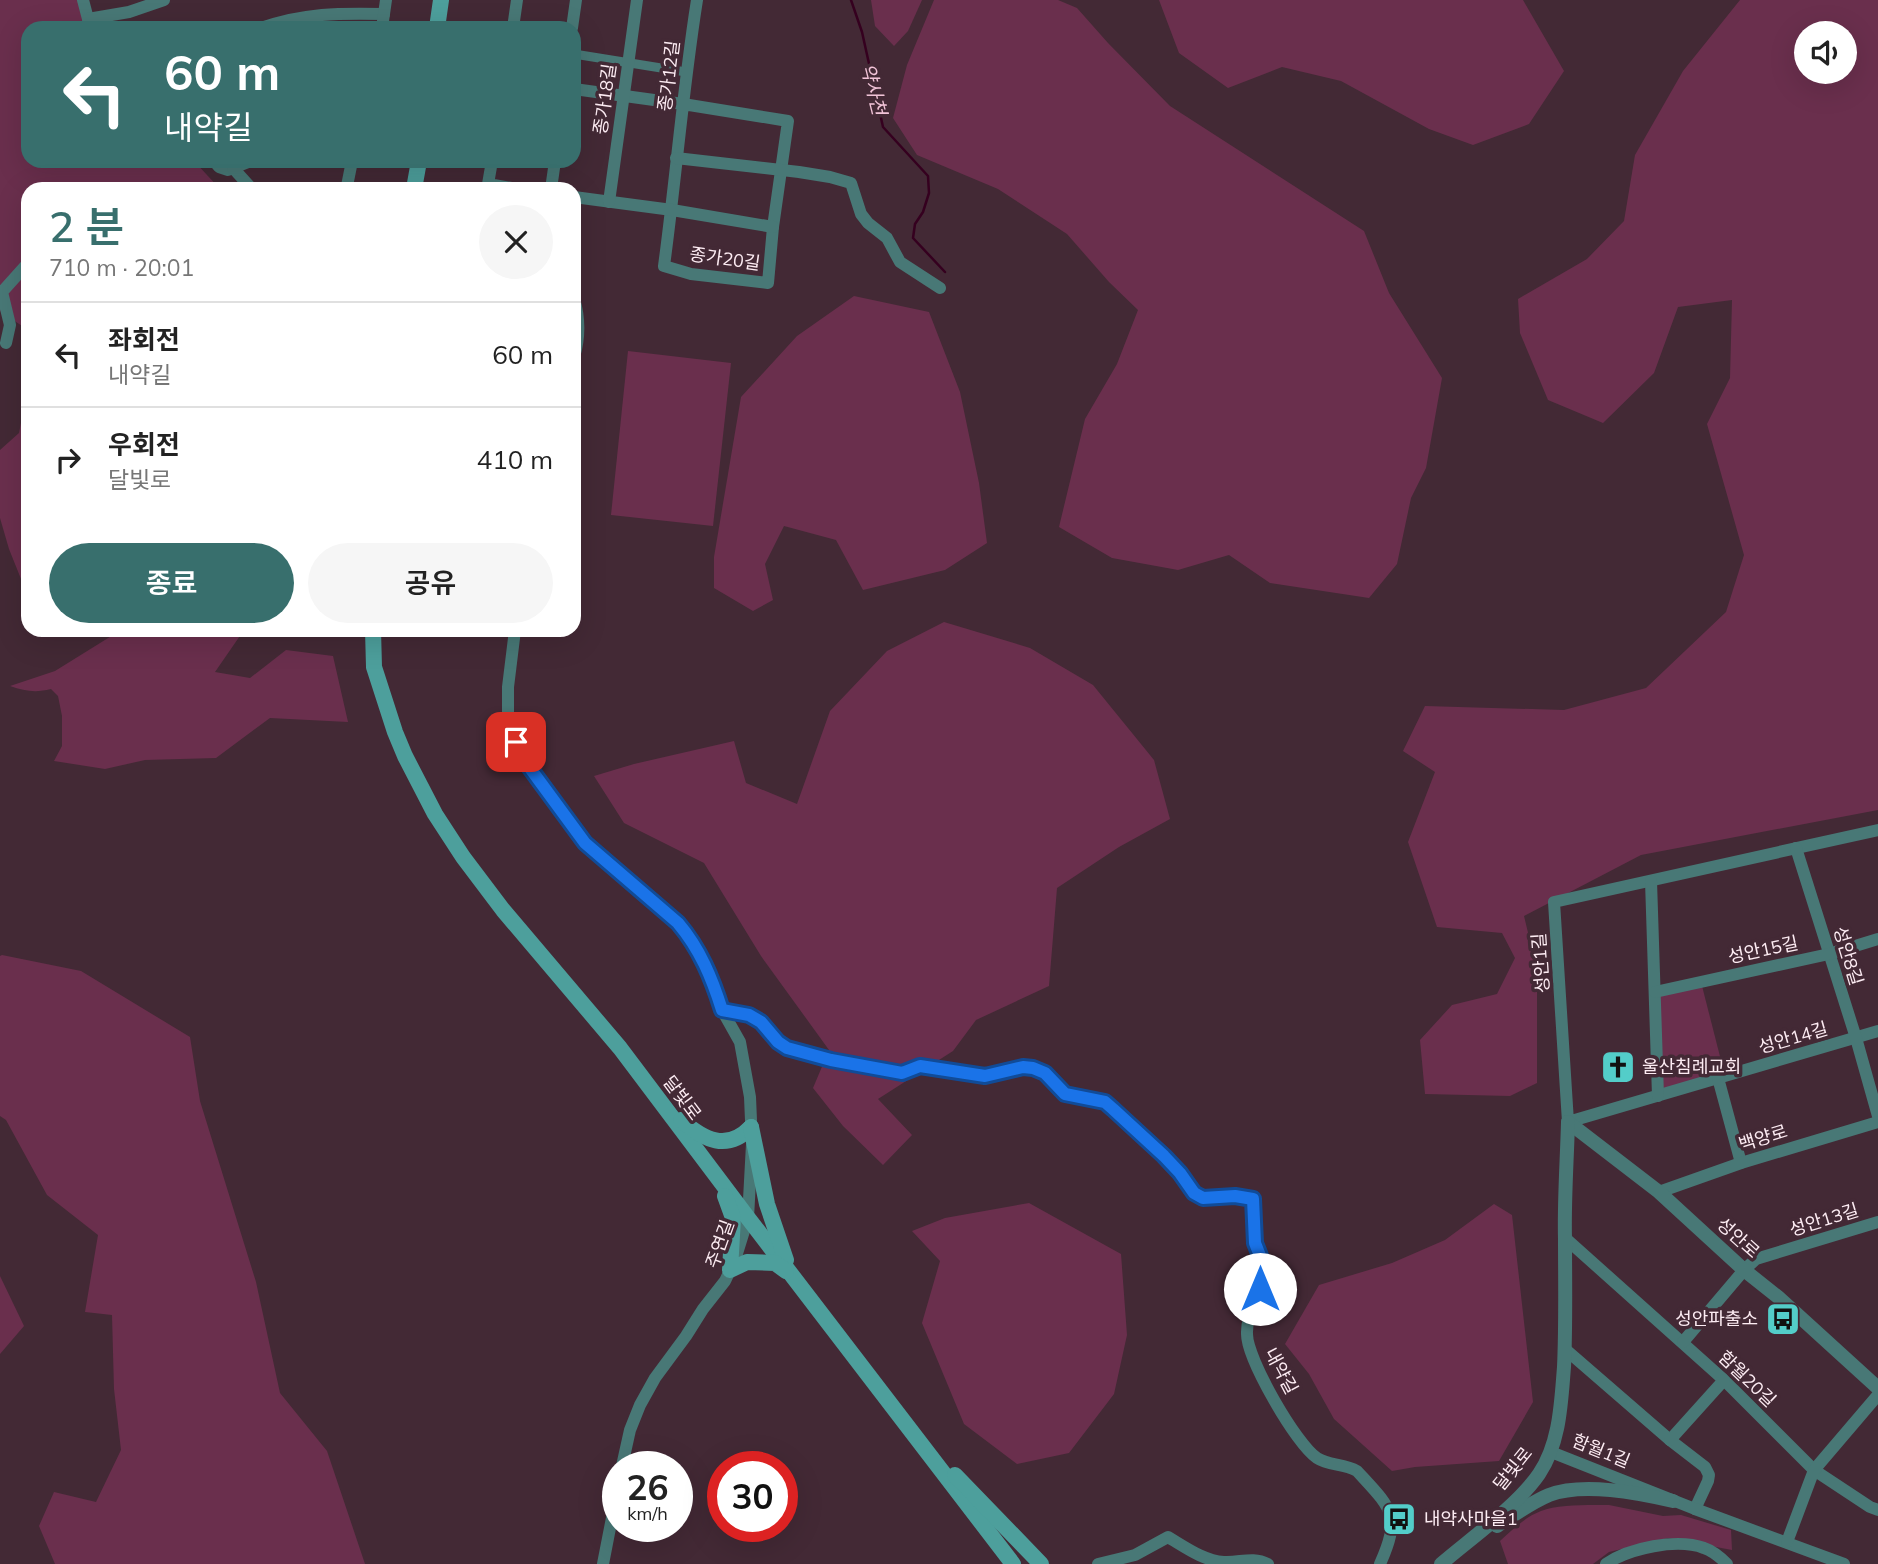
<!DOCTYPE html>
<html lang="ko">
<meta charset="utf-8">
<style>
:root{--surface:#fff;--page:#f6f6f6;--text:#222;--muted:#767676;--line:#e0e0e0;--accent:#386f6d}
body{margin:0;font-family:Mulish,"Noto Sans KR",sans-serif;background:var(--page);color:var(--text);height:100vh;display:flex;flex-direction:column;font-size:26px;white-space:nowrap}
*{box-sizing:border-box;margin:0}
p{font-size:23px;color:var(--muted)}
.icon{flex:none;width:38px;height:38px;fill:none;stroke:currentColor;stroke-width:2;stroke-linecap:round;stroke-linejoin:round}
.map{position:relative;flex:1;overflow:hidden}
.sheet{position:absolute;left:21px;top:182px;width:560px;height:455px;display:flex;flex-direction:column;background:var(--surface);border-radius:21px;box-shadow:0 7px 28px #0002}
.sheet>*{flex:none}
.hud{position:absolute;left:21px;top:21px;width:560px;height:147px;border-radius:21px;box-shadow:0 7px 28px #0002;background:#386f6d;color:#fff;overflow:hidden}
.buttons{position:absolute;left:1794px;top:21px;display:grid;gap:14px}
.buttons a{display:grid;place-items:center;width:63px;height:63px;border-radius:50%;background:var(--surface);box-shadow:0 7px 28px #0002;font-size:35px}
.speed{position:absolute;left:602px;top:1451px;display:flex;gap:14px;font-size:35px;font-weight:700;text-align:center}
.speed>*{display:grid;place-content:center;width:91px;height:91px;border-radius:50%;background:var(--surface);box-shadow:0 7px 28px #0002;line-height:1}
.speed small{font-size:18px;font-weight:400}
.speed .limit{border:10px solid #d22;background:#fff;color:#111}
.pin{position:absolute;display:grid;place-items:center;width:60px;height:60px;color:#fff;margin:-30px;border-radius:14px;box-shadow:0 4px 10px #0006}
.me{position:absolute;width:77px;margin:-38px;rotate:0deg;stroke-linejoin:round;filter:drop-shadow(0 0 5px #0008)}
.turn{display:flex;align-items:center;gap:24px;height:147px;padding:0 28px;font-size:32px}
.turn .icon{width:91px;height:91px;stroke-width:2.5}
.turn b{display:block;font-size:49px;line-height:60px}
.round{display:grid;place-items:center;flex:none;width:74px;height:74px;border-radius:37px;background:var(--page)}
.head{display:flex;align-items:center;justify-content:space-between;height:119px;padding:0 28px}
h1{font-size:42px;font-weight:600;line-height:52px;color:var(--accent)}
.cta{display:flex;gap:14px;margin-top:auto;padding:14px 28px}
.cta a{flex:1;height:80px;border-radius:42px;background:var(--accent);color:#fff;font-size:28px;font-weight:600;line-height:80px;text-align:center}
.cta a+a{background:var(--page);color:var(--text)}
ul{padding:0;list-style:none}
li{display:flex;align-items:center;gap:21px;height:105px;padding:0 28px;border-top:2px solid var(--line)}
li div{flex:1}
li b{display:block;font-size:26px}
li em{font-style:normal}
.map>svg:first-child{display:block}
.green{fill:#6a2f4d;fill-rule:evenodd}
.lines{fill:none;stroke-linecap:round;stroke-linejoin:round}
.stream{stroke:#35001f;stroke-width:2.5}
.pedestrian{stroke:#487876;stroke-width:9}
.minor{stroke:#487876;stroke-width:12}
.tertiary{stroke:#487876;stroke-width:14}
.secondary{stroke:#4d9f9c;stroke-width:16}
.route-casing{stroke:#114b97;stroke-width:18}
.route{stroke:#1a73e8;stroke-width:12}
.labels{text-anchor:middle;stroke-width:7;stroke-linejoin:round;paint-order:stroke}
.street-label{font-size:18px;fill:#fdecf3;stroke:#432935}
.poi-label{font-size:18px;fill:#fdecf3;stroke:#432935;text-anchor:start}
.water-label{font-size:19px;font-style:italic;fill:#f1c3d7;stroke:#432935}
</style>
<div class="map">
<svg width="1878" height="1564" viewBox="0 0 1878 1564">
<rect width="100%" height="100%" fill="#432935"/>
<g class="green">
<polygon points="0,0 79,0 89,28 28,28 28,161 194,161 220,189 28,189 28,330 0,311"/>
<polygon points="871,0 922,0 908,31 894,46 875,26"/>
<polygon points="934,0 1058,0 1077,8 1108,43 1170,106 1364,231 1389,293 1442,378 1426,468 1411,498 1397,564 1369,598 1270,583 1229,555 1178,570 1112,558 1059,527 1085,419 1117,364 1138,310 1109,282 1067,234 998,189 917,155 893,118 907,65"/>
<polygon points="1159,0 1523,0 1564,71 1529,124 1473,145 1429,129 1341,81 1282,67 1228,88 1179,53"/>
<path d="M 1740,0 L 1878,0 L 1878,810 L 1641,855 L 1524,916 L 1537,970 L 1537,1083 L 1510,1096 L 1425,1094 L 1420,1040 L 1452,1005 L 1497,994 L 1515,958 L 1502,933 L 1437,927 L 1408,842 L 1435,772 L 1403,751 L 1425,706 L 1564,710 L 1646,688 L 1726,612 L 1744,555 L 1707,424 L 1730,378 L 1732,300 L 1678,307 L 1654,373 L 1603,423 L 1548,400 L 1520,333 L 1518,299 L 1587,259 L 1624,221 L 1635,155 L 1683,71 ZM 1806,33 L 1844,33 L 1844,72 L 1806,72 Z"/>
<polygon points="854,296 929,312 960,392 979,483 987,543 945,570 863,590 836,540 784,526 765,564 773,600 753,611 714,588 714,557 741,397 797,336"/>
<polygon points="628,351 731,363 713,526 611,515"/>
<polygon points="28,387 28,584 23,584 9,549 0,518 0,450 19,433"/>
<polygon points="944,622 1030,648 1093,685 1154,760 1170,819 1119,847 1057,888 1049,986 976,1020 953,1051 878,1099 912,1135 883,1165 843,1126 813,1088 829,1050 761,956 704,863 624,823 594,776 634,764 734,741 746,783 797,804 830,711 887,651"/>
<path d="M 121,630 L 244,630 L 215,672 L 250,678 L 286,650 L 333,656 L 348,722 L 270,718 L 216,758 L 145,760 L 105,769 L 54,761 L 62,746 L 62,716 L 58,696 L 51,689 C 35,693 25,691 10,686 L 55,671 Z"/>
<polygon points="2,955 81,971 190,1037 200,1101 256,1282 280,1393 327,1451 365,1564 55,1564 39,1526 54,1492 96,1502 121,1450 114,1389 112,1315 85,1312 98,1235 47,1195 6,1120 0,1116 0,956"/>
<polygon points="1701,982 1725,1076 1658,1096 1655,992"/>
<polygon points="1029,1203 1121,1254 1127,1335 1114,1394 1069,1453 1017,1464 964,1424 922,1323 940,1261 912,1231 945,1218"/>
<polygon points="1494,1204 1512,1215 1533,1402 1499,1461 1415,1467 1392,1471 1334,1419 1309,1374 1285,1344 1319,1285 1392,1263 1445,1240"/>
<polygon points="0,1276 24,1326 0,1354"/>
<path d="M 1609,1505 L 1663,1516 L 1681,1515 L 1731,1530 L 1732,1550 L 1668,1538 L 1609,1552 L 1593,1564 L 1508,1564 L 1500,1541 C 1512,1530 1525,1517 1541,1511 C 1558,1504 1590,1505 1609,1505 Z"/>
</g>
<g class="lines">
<polyline class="stream" points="851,0 862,32 883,127 928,176 929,193 923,212 915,224 913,238 945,272"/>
<polyline class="pedestrian" points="574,54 686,72"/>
<g class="minor">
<polyline points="83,0 88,19 93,28"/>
<polyline points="88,19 129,12 164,0"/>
<path d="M 261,28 C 305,13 338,13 384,14"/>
<polyline points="382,28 386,0"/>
<polyline points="513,28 517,0"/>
<polyline points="572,28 576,0"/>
<path d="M 574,89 L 683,104 L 788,121 L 773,227 L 768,283 L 691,274 L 664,266 C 676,177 683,88 697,0"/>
<polyline points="676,158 799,172 830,177 851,183 861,214 868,223 887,238 900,262 940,288"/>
<polyline points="214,161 219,167 228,170 251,161"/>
<polyline points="492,161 488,184 517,189"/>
<polyline points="233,168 252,189"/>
<polyline points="342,189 347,186 352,161"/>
<polyline points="551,189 555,161"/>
<polyline points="574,197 672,210 773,227"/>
<polyline points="609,202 637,0"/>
<path d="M 574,299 C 580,319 580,337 574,357"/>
<polyline points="6,343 10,325 2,292 28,263"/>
<polyline points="515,630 508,687 508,724 524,760 585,843 678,923 698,949 722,1010 740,1042 750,1097 752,1144 748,1218 735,1260 725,1281 703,1309 686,1336 655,1378 640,1405 630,1430 622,1466"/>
<polyline points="1878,830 1554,902 1568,1122 1878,1031"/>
<polyline points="1796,848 1856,1038 1878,1116"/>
<polyline points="1651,881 1658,1096"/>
<polyline points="1655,992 1829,954 1878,939"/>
<path d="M 722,1010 L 749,1015 L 761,1022 L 778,1042 L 787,1048 L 806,1054 L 902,1073 L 920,1067 L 985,1076 L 1023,1067 L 1033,1068 L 1045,1073 L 1065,1094 L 1105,1102 L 1113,1109 L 1164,1156 L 1180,1173 L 1194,1193 L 1204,1198 L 1235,1196 L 1253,1199 C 1254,1213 1253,1228 1255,1241 C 1257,1250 1263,1258 1264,1267 C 1266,1290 1246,1310 1247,1334 C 1247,1359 1296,1444 1317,1458 C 1329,1466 1344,1463 1357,1471 C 1391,1508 1402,1515 1380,1564"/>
<polyline points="1718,1078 1741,1163"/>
<polyline points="1659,1192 1741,1163 1878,1122"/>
<polyline points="1564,1237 1724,1380 1814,1470 1870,1507 1878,1510"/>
<polyline points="1683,1342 1744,1270 1756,1259 1878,1222"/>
<polyline points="1565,1349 1670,1440 1705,1467 1709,1475 1708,1481 1695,1509"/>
<polyline points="1670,1440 1724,1380"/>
<polyline points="1551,1452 1695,1509 1844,1564"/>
<polyline points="1787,1542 1814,1470 1878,1395"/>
<polyline points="603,1564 618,1487"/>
<path d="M 1098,1564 L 1135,1555 L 1168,1537 C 1185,1547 1204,1561 1224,1562 C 1240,1563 1252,1556 1268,1564"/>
<path d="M 1606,1564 C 1629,1548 1677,1538 1704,1548 C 1713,1551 1720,1557 1727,1564"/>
</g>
<g class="tertiary">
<polyline points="1568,1122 1659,1192 1744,1270 1778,1297 1878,1388"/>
<path d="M 1497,1526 C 1514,1515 1530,1503 1549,1495 C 1583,1482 1638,1493 1673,1501"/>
<path d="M 1441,1564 C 1470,1539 1517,1506 1539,1474 C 1560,1443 1561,1403 1564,1367 C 1566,1324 1565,1282 1565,1239 C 1564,1200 1567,1161 1568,1122"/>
</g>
<g class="secondary">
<polyline points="437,28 441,0"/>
<polyline points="414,189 419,161"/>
<polyline points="373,630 374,667 395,732 405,756 435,814 463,857 503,910 620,1048 748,1218 1013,1564"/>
<path d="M 681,1120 C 704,1140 727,1152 751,1127"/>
<polyline points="751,1127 767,1204 786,1260"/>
<polyline points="725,1196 733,1218 730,1270 747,1262 775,1263 786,1271"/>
<polyline points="955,1475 1041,1564"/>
</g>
</g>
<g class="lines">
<g class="route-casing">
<path id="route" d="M 516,742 L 524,760 L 585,843 L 678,923 C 700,949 712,978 722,1010 L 749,1015 L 761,1022 L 778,1042 L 787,1048 L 831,1060 L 902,1073 L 920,1066 L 985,1076 L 1023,1067 L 1033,1068 L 1045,1073 L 1065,1094 L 1105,1102 L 1113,1109 L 1164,1156 L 1180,1173 L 1194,1193 L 1203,1198 L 1235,1196 L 1253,1199 L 1255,1243 L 1264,1266 L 1260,1289"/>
</g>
<use href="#route" class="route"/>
</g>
<defs>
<g id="church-square" transform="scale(1.75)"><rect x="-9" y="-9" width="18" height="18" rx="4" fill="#53cdc9" stroke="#432935"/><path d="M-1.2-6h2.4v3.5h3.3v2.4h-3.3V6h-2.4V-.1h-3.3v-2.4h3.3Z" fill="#111"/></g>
<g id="bus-square" transform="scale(1.75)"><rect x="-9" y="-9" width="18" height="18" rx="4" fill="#53cdc9" stroke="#432935"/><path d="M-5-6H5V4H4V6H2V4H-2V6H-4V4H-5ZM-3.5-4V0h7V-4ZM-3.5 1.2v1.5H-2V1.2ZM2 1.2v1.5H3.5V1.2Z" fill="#111"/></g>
</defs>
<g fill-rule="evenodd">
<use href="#church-square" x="1618" y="1067"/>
<use href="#bus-square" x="1783" y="1319"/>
<use href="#bus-square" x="1399" y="1519"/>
</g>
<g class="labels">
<g class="street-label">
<text transform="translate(669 76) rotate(-83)" y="6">종가12길</text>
<text transform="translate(605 99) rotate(-82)" y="6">종가18길</text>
<text transform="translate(725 259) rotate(8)" y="6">종가20길</text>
<text transform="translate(1763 950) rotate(-12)" y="6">성안15길</text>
<text transform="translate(1848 956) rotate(73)" y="6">성안8길</text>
<text transform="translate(1541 963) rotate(-94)" y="6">성안1길</text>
<text transform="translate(1793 1038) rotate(-16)" y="6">성안14길</text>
<text transform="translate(682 1098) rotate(53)" y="6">달빛로</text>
<text transform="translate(1763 1138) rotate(-17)" y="6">백양로</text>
<text transform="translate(1824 1220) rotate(-17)" y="6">성안13길</text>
<text transform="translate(1738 1238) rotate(42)" y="6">성안로</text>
<text transform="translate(720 1244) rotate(-70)" y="6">주연길</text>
<text transform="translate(1281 1371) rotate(62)" y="6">내약길</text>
<text transform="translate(1747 1379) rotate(44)" y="6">함월20길</text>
<text transform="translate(1601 1451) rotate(22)" y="6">함월1길</text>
<text transform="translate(1513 1469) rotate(-51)" y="6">달빛로</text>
</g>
<g class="poi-label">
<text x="1642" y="1073">울산침례교회</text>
<text x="1758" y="1325" text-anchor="end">성안파출소</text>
<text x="1424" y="1525">내약사마을1</text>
</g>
<g class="water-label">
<text transform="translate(874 89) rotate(76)" y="7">약사천</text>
</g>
</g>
</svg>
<div class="buttons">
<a><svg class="icon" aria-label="sound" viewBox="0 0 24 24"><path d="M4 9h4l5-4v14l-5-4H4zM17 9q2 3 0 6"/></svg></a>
</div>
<div class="speed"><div>26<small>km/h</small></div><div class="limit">30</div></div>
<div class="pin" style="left:516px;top:742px;background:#d93025"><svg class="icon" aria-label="arrive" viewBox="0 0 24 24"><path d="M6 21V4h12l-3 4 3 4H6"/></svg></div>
<svg class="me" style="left:1260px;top:1289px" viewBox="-20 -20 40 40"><circle r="19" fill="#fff"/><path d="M0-13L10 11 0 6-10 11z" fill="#1a73e8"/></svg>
<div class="hud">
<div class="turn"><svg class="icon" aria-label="left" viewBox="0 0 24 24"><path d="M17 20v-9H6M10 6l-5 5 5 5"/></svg><div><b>60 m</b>내약길</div></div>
</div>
<section class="sheet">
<div class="head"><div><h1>2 분</h1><p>710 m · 20:01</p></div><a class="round"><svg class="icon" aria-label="close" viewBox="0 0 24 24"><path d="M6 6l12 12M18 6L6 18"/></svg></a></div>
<ul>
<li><svg class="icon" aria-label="left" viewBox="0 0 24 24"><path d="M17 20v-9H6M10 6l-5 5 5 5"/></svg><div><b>좌회전</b><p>내약길</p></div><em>60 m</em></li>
<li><svg class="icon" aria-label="right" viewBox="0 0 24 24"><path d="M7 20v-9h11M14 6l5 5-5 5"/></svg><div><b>우회전</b><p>달빛로</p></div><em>410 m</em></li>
</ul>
<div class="cta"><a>종료</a><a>공유</a></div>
</section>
</div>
